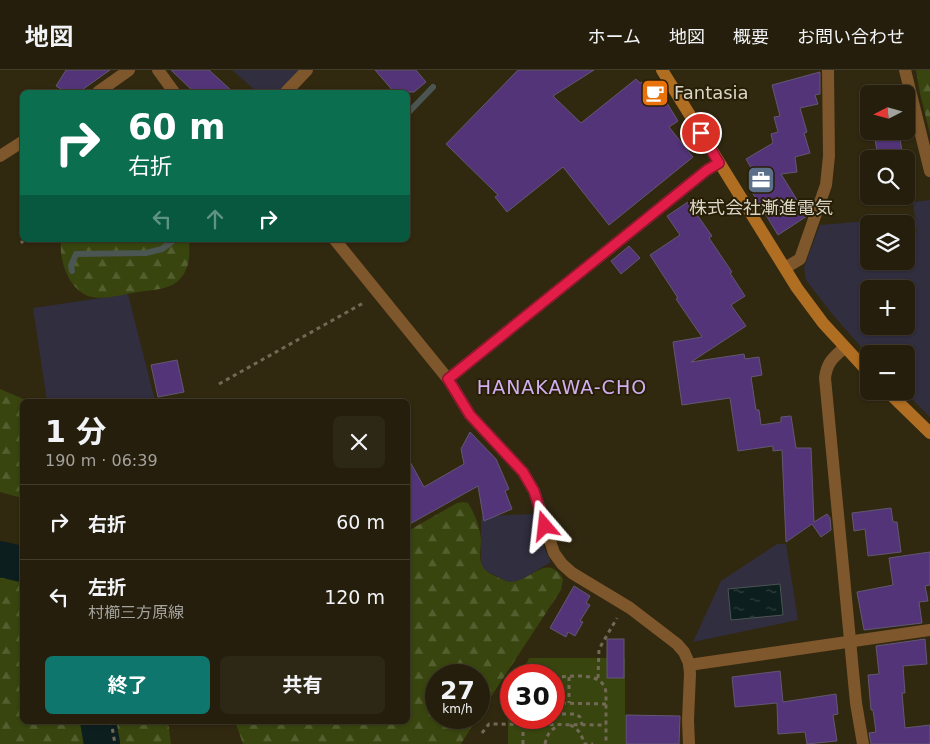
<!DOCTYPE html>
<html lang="ja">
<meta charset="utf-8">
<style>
:root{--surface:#251e0c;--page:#2d2715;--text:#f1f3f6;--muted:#a3a29d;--line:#423c2d;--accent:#0f766e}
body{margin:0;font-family:"DejaVu Sans","Noto Sans JP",sans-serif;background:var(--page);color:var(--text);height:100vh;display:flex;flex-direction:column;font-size:19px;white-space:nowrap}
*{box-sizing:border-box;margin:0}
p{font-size:16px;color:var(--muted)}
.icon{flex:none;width:28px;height:28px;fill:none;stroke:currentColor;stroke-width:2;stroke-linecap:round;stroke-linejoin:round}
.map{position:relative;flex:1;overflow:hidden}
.drawer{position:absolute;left:20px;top:329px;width:390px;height:325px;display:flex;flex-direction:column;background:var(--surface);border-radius:8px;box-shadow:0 1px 4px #0004,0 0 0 1px var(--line)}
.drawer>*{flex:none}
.banner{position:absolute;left:20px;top:20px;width:390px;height:152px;border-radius:8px;box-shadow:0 1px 4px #0004,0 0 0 1px var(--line);background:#0b6e4f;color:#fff;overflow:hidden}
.needle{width:32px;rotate:264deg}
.controls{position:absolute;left:860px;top:15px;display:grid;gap:10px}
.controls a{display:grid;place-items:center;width:55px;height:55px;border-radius:8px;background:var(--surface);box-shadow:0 1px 4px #0004,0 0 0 1px var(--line);font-size:25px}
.speed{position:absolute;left:425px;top:594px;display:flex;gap:10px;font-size:25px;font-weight:700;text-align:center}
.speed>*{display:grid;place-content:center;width:65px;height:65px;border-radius:50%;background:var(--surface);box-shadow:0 1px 4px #0004,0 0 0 1px var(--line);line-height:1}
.speed small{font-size:12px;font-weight:400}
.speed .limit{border:8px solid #d22;background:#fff;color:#111}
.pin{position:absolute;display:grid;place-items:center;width:42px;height:42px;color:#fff;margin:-21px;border:2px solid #fff;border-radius:50%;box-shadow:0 1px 5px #0007}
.me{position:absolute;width:55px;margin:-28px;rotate:343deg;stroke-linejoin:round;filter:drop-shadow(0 0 4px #0008)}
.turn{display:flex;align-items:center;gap:18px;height:105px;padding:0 25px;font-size:22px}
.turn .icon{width:65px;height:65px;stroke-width:2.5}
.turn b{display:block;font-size:35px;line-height:42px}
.lanes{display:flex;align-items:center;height:48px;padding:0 25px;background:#0003;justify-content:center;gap:25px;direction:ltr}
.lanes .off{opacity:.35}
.round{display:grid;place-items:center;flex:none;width:52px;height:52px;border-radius:8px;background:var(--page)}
.head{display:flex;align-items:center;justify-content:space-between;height:85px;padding:0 25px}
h1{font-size:30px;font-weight:700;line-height:38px}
.action{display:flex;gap:10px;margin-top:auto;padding:10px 25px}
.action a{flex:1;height:58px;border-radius:8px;background:var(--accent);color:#fff;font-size:20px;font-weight:700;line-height:58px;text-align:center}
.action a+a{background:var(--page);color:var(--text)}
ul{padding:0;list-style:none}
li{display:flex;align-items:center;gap:15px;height:75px;padding:0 25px;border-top:1px solid var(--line)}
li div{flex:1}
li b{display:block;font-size:19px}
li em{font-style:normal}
header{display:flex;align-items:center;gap:30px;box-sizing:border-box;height:70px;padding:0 25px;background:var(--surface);border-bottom:1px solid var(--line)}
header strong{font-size:24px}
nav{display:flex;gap:28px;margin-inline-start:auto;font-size:18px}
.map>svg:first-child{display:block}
.industrial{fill:#312e3f;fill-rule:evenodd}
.green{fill:#38450e}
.forest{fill:url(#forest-firs)}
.water{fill:url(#water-ripples);stroke:#4b5551}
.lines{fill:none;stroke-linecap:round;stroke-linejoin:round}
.stream{stroke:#4b5551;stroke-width:6}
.river{stroke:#0d1e1e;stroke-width:36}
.building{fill:#533479;stroke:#625871}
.path{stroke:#726a56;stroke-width:3;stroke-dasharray:4 4;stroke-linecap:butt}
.street{stroke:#7f572c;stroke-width:12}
.secondary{stroke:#af6e22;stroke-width:12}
.route-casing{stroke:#92132f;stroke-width:12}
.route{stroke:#e11d48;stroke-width:9}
.labels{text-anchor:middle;stroke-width:4;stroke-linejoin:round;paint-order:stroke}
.poi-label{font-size:18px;fill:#dbd5c7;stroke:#271e06;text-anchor:start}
.neighbourhood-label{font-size:19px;letter-spacing:1px;fill:#d1aef1;stroke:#271e06}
</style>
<header>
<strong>地図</strong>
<nav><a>ホーム</a><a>地図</a><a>概要</a><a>お問い合わせ</a></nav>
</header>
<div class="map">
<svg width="930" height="674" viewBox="0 0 930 674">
<defs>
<pattern id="forest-firs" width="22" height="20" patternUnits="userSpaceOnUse" patternTransform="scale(1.25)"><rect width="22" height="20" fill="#38450e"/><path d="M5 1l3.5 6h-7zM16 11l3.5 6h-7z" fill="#545f30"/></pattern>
<pattern id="water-ripples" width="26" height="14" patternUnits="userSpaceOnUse" patternTransform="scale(1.25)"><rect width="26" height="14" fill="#0d1e1e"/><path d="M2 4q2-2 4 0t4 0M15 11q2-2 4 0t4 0" fill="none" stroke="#303e3d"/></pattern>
</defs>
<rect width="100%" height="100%" fill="#312810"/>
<g class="industrial">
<polygon points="232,0 299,0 278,22 257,22"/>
<path d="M 930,130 L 930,347 L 904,321 L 906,321 L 906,284 L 869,284 L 869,286 L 833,245 L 806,210 L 804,197 L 820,155 L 879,150 L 879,154 L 869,154 L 869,191 L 906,191 L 906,166 L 917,162 L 913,132 ZM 869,219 L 906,219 L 906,256 L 869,256 Z"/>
<polygon points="128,224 155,331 47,331 33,238"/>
<polygon points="534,444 542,473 551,492 519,511 512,512 506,511 486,501 482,497 481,491 481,446"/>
<polygon points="777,474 786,474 798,550 693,572 721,511"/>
</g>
<polygon class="green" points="529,588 625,588 625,674 508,674 508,632 511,625 511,648 554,648 554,605 521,605"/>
<g class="forest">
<polygon points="916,0 930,0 930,64 920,23"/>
<path d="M 61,170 L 189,170 C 190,185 190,199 179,210 C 169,220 151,220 138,222 C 124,224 103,231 88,226 C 68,218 59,190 61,170 Z"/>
<polygon points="0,319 28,331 22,331 22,428 0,422"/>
<path d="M 463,432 L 468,433 C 475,444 480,457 481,470 C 481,478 478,489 483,497 C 486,503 499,508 506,511 C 527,518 546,479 563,509 L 561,520 L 479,645 L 479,605 L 436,605 L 436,648 L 477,648 L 461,674 L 243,674 L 235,651 L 408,651 L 408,461 L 457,433 Z"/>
<polygon points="0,506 22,512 22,651 80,651 84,674 0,674"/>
<polygon points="116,651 168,651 171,674 120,674"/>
</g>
<polygon class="water" points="780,514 783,545 731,550 728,519"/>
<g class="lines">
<g class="stream">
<polyline points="408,43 433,17"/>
<polyline points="72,201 71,196 76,184 146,183 162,179 174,170"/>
</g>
<g class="river">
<polyline points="0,489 22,494"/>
<polyline points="98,651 102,674"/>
</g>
</g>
<g class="building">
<polygon points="66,0 110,0 79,22 66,22 56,16"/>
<polygon points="171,0 209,0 233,22 194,22"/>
<polygon points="375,0 416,0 426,12 414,22 394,22"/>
<polygon points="518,0 594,0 553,26 581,53 636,9 640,13 642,12 649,21 657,17 678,51 669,57 693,87 609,155 563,97 507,142 495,127 498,125 446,74"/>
<polygon points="820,2 820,24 815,25 818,34 800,38 807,62 804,63 810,83 795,87 797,102 781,104 807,146 778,165 752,122 757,119 752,111 757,108 746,89 773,73 771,64 778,62 774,47 780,46 772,15"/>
<polygon points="874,61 899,61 903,89 878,89"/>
<polygon points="688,132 712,166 709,168 732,202 730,203 745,226 731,235 746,256 691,292 744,284 745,289 759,287 762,305 751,307 756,340 759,340 761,355 781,352 781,347 791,346 796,378 811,378 814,452 827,444 830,448 831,460 821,467 812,454 786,472 782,380 773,381 773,376 738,381 730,328 682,335 673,272 702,267 676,229 678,228 650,185 680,165 667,146"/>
<polygon points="629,176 640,188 621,204 611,191"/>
<polygon points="177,290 184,322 158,327 151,295"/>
<polygon points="470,362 496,389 509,419 505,421 512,439 484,451 478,416 408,455 408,388 424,417 464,394 461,379"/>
<polygon points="891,438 893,452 897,452 901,482 868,486 865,459 854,461 852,443"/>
<polygon points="930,482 930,515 925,516 928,531 919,532 922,553 864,560 857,522 893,515 889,488"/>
<polygon points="574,516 590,526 586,533 590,535 580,551 583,552 575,566 568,562 566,567 550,558"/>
<rect x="607" y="569" width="17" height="39"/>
<polygon points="925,569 927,594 903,596 905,623 902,623 905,658 930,655 930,674 871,674 869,663 876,662 873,640 871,640 868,605 879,604 876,576"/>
<polygon points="780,601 783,632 836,624 838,644 833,645 837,671 807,674 805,662 778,664 777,633 735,637 732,607"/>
<polygon points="626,645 680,646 679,674 626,674"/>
</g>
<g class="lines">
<g class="path">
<polyline points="21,173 24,170"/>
<polyline points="219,314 365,232"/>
<path d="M 554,607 C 571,607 604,600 606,623 L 606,674"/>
<polyline points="569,607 569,633"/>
<polyline points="598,608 599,579 617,548"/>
<polyline points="554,633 606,634"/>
<polyline points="554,644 576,644 580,647 582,655"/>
<polyline points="111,651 115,674"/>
<path d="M 570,655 C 579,659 582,665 584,674 L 593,674"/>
<polyline points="482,663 489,654 606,655"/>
<polyline points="523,674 523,648"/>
<path d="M 545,674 C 547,665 550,659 559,656"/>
</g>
<g class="street">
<polyline points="158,0 174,22"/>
<polyline points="905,0 930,101"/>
<polyline points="98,22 129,0"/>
<polyline points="286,22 307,0"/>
<polyline points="0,86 22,72"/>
<polyline points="335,170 448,309 470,345 523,402 534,421 554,483 562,494 572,503 630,538 677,574 684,582 689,593 690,604 688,650 689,674"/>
<polyline points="785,198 800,189 826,115 829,86 828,0"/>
<path d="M 844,278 C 833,288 827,292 825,308 L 856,633 L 863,674"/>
<polyline points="448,309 707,100 719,93"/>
<polyline points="689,595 930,560"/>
</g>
<g class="secondary">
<polyline points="662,0 797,218 823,253 869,303"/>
<polyline points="887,321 930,363"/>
</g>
</g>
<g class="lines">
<g class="route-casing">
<polyline id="route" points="545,456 534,421 523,402 470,345 448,309 707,100 719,93 701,63"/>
</g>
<use href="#route" class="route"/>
</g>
<defs>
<g id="cafe-square" transform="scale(1.4375)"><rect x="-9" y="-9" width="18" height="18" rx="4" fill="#e8710a" stroke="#271e06"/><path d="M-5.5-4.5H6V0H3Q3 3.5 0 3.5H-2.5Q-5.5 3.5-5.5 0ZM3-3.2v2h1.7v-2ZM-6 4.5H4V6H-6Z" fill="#fff"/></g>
<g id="office-square" transform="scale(1.4375)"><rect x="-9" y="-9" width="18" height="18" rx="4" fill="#5c6f8a" stroke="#271e06"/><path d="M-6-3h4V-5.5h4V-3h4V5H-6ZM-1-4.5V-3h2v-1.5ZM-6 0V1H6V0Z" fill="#fff"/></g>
</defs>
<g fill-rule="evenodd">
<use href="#cafe-square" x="655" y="23"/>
<use href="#office-square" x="761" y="110"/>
</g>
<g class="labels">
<g class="poi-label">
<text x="674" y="29">Fantasia</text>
<text x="761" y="144" text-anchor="middle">株式会社漸進電気</text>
</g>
<g class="neighbourhood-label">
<text x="562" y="324">HANAKAWA-CHO</text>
</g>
</g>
</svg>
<div class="controls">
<a><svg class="needle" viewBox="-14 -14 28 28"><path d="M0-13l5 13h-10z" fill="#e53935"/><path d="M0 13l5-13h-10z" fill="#a3a29d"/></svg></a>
<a><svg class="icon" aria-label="search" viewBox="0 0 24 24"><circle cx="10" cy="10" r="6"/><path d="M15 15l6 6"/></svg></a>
<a><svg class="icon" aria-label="layers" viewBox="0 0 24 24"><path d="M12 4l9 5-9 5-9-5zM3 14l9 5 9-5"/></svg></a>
<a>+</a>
<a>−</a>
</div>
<div class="speed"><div>27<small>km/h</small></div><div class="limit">30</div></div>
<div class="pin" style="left:701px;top:63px;background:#d93025"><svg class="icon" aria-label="arrive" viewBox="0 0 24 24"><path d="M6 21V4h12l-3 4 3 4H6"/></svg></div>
<svg class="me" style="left:545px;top:456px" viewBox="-20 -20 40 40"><path d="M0-17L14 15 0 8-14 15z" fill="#e11d48" stroke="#fff" stroke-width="4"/></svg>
<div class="banner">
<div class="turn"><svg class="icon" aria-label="right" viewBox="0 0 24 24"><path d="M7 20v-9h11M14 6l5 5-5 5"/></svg><div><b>60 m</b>右折</div></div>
<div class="lanes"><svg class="icon off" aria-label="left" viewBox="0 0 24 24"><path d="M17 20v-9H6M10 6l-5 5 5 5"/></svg><svg class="icon off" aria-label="ahead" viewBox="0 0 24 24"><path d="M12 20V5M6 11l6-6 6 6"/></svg><svg class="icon" aria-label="right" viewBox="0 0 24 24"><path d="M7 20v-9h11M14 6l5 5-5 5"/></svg></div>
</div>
<section class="drawer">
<div class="head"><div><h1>1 分</h1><p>190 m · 06:39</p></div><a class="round"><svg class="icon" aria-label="close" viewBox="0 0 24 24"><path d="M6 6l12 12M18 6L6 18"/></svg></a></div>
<ul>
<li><svg class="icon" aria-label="right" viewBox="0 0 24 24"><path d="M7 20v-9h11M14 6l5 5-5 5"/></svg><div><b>右折</b></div><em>60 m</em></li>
<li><svg class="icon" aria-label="left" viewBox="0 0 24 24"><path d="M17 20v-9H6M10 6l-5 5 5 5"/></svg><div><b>左折</b><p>村櫛三方原線</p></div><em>120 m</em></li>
</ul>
<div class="action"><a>終了</a><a>共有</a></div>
</section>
</div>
